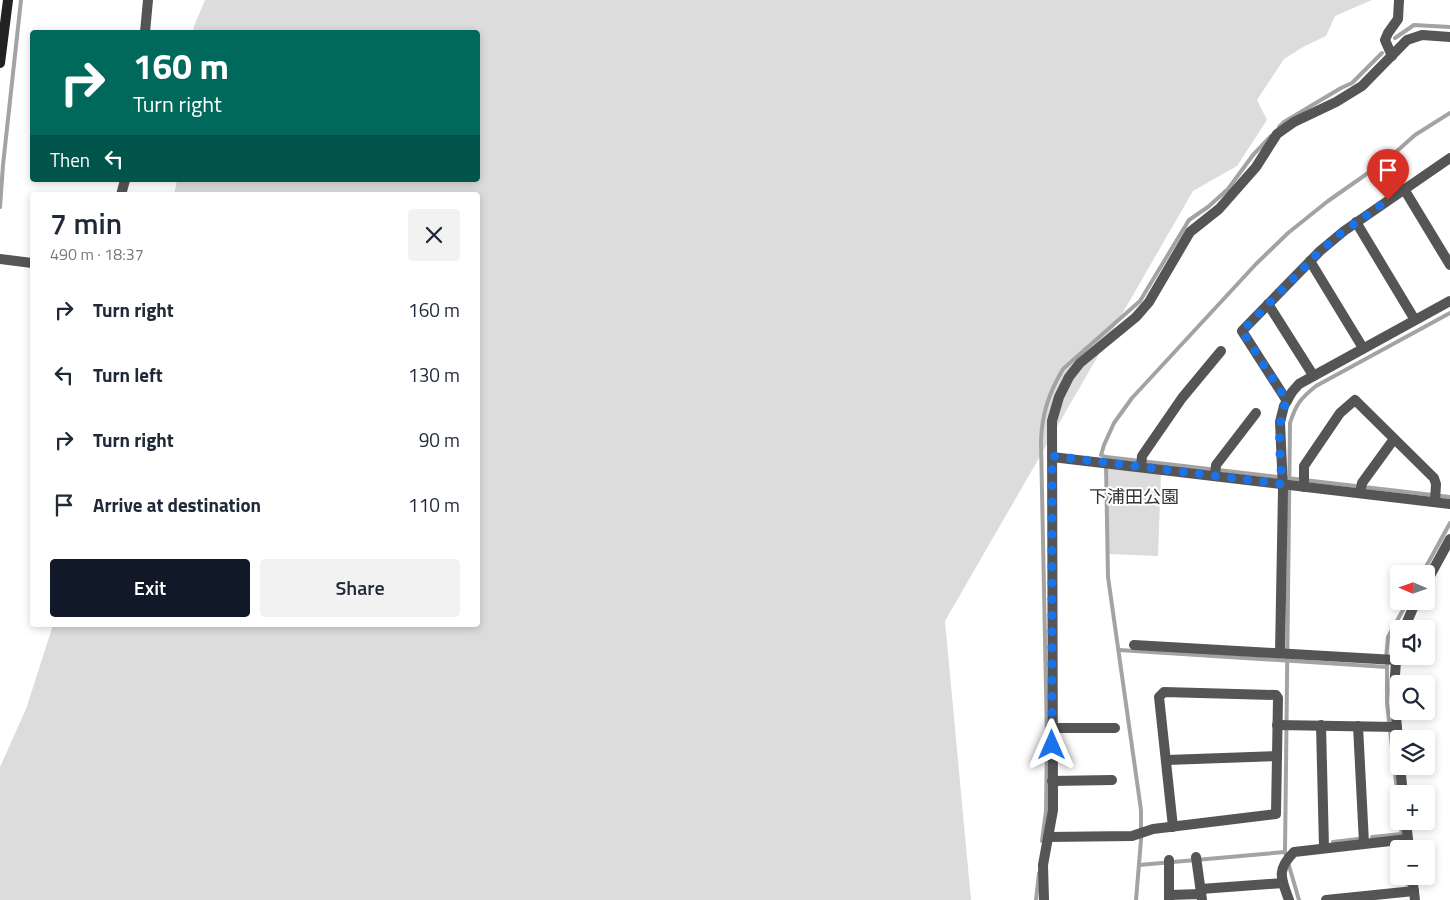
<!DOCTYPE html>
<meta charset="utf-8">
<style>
:root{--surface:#fff;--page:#f2f2f3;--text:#1f2937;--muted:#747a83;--accent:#111827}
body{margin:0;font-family:"Titillium Web","Noto Sans JP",sans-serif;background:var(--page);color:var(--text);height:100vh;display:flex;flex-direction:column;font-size:19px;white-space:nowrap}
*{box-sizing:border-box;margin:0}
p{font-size:16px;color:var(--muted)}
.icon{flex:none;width:28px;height:28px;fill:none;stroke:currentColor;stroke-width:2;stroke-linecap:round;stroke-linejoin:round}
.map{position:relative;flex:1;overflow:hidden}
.details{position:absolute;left:30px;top:192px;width:450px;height:435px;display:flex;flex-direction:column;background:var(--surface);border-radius:5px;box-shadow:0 2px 8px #0003}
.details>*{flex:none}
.hud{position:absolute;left:30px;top:30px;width:450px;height:152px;border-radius:5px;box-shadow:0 2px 8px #0003;background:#00695c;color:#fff;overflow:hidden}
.needle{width:32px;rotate:272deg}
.fabs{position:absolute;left:1390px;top:565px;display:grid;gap:10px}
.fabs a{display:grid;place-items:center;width:45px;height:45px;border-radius:5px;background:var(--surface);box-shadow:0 2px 8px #0003;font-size:25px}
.pin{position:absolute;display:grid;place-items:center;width:42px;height:42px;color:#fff;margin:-51px -21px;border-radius:50% 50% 50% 0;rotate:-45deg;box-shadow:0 0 5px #0007}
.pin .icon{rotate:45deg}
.me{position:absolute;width:55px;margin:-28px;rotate:0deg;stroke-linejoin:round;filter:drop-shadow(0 0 4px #0008)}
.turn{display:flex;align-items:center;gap:18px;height:105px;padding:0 20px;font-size:22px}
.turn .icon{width:65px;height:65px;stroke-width:2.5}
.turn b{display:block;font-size:35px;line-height:42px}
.then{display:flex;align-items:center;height:48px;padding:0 20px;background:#0003;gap:10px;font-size:19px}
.round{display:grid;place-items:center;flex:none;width:52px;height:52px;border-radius:5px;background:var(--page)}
.overview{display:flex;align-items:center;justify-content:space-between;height:85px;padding:0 20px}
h1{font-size:30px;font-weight:600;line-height:38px}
.cta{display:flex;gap:10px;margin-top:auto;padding:10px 20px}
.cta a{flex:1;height:58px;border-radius:5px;background:var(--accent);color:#fff;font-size:20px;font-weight:600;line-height:58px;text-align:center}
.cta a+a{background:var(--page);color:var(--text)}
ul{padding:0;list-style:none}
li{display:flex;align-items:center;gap:15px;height:65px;padding:0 20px}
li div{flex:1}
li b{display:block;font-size:19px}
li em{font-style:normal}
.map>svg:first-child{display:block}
.green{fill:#dcdcdc}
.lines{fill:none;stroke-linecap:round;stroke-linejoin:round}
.stream{stroke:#a3a3a3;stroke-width:4}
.minor{stroke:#555;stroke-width:10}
.secondary{stroke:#222;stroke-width:10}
.route{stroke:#1a73e8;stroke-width:9;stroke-dasharray:0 16.2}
.labels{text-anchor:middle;stroke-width:4;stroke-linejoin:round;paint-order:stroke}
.park-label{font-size:18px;fill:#333;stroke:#fff}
</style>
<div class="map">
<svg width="1450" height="900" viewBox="0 0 1450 900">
<rect width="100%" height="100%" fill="#fff"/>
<g class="green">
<polygon points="205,0 1372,0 1335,16 1326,36 1303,47 1284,59 1257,100 1267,120 1237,166 1193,191 945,621 971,900 0,900 0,767 26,709 53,625 478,625 478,195 174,195 177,180 478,180 478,32 193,32 194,26"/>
<polygon points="1108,467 1161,474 1158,556 1109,554"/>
</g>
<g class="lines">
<g class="stream">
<polyline points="1395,38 1414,25 1450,27"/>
<polyline points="1450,113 1415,135 1388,159 1328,201 1288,233 1256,264 1132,398 1114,423 1104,445 1101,455 1106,457 1450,497"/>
<polyline points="1279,127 1284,122 1341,88 1352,83 1382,53"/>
<polyline points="0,207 3,165 21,0"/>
<polyline points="1106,464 1108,577 1141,810 1141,840 1136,900"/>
<polyline points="1422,574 1450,523"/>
<polyline points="1119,650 1387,667"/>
<polyline points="1386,659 1388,637 1408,601"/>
<polyline points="1387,666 1387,703 1399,808"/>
<polyline points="1400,821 1402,836"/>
<polyline points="1372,837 1402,834"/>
<path d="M 1042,841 L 1046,811 L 1047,739 L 1041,441 C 1042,413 1049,393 1063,369 L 1140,301 L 1189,220 L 1208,207 L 1228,189 L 1253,155 L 1271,136"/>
<polyline points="1333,842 1358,839"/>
<polyline points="1403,846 1403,849"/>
<polyline points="1139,865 1285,852"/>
<polyline points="1406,876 1407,884"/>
<polyline points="1036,900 1039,873"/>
<path d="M 1299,900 L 1285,852 L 1290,423 C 1296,404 1301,398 1316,386 L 1450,313"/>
</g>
<g class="minor">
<polyline points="145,32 148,0"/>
<polyline points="1392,56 1385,40 1388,33 1398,19 1399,0"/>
<polyline points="1404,189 1450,265"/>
<polyline points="121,195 125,180"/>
<polyline points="1356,222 1415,320"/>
<polyline points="0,259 32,263"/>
<polyline points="1310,261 1363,348"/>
<polyline points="1268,304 1313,375"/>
<polyline points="1287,401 1242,331 1320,251 1344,231 1450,158"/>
<polyline points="1052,457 1450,504"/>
<polyline points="1141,467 1142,456 1182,398 1221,351"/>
<polyline points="1215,476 1216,465 1256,413"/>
<polyline points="1304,487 1304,466 1340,413 1355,400 1434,478 1436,484 1435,502"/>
<polyline points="1360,493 1362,483 1394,439"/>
<polyline points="1426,583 1450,539"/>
<polyline points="1404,629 1416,601"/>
<path d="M 1399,644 C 1391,680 1396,715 1399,751"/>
<polyline points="1134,645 1395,660"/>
<polyline points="1280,653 1283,490 1280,422 1284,406 1292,392 1299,384 1450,301"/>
<polyline points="1277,725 1397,727"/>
<polyline points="1321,725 1324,848"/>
<polyline points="1358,726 1364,843"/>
<polyline points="1052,728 1115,728"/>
<polyline points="1167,760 1277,756"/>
<polyline points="1400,766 1403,794"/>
<polyline points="1052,781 1112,780"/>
<polyline points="1406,821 1409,849"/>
<polyline points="1048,837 1132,836 1153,829 1276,814 1278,698 1276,695 1164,692 1159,697 1173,827"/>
<polyline points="1196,857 1202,900"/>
<polyline points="1169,860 1169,900"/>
<polyline points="1412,876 1415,900"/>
<polyline points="1201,889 1283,883"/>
<polyline points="1169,895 1201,894"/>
<polyline points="1044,900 1043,865 1053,810 1052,421 1059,397 1069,377 1080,363 1136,317 1149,302 1190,232 1219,209 1256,167 1277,134 1294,122 1336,102 1362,86 1407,40 1422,35 1450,37"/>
<path d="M 1289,900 C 1281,878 1276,870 1294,852 L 1408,839"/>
<polyline points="1326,900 1414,891"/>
</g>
<polyline class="secondary" points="0,63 8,0"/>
</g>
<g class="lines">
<path class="route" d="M 1052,745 L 1052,456 L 1282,484 C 1281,461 1275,421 1287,401 L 1242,331 L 1320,251 L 1344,231 L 1388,200"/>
</g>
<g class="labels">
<g class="park-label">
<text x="1134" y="503">下浦田公園</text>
</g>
</g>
</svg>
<div class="fabs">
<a><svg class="needle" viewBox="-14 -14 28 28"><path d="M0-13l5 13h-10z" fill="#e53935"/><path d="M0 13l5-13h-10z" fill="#747a83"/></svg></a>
<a><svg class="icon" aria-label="sound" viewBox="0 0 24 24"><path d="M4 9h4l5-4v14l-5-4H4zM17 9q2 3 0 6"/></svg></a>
<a><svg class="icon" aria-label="search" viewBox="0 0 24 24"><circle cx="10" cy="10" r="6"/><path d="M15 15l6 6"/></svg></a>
<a><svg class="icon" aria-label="layers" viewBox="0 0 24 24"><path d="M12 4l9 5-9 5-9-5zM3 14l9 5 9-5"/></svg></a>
<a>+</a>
<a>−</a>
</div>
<div class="pin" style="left:1388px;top:200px;background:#d93025"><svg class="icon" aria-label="arrive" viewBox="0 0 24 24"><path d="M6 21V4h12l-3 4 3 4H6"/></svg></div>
<svg class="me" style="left:1052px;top:745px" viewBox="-20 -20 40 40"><path d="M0-17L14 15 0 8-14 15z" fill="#1a73e8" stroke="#fff" stroke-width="4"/></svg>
<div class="hud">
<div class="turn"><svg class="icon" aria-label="right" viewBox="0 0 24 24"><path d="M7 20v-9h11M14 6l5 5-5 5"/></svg><div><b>160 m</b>Turn right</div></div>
<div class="then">Then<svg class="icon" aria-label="left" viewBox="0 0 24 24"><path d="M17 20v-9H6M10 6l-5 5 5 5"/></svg></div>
</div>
<section class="details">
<div class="overview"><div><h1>7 min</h1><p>490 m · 18:37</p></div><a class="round"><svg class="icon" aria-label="close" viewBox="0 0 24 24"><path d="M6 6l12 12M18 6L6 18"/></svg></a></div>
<ul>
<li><svg class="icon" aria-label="right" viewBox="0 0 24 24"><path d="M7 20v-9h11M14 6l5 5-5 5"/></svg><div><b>Turn right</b></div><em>160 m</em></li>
<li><svg class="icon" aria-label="left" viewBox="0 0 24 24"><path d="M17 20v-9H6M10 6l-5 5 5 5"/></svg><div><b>Turn left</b></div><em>130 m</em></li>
<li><svg class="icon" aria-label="right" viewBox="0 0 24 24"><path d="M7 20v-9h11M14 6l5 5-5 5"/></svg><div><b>Turn right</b></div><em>90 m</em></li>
<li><svg class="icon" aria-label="arrive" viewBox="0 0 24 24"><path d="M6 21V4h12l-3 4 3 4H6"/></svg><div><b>Arrive at destination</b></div><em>110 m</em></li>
</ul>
<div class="cta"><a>Exit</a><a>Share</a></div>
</section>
</div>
